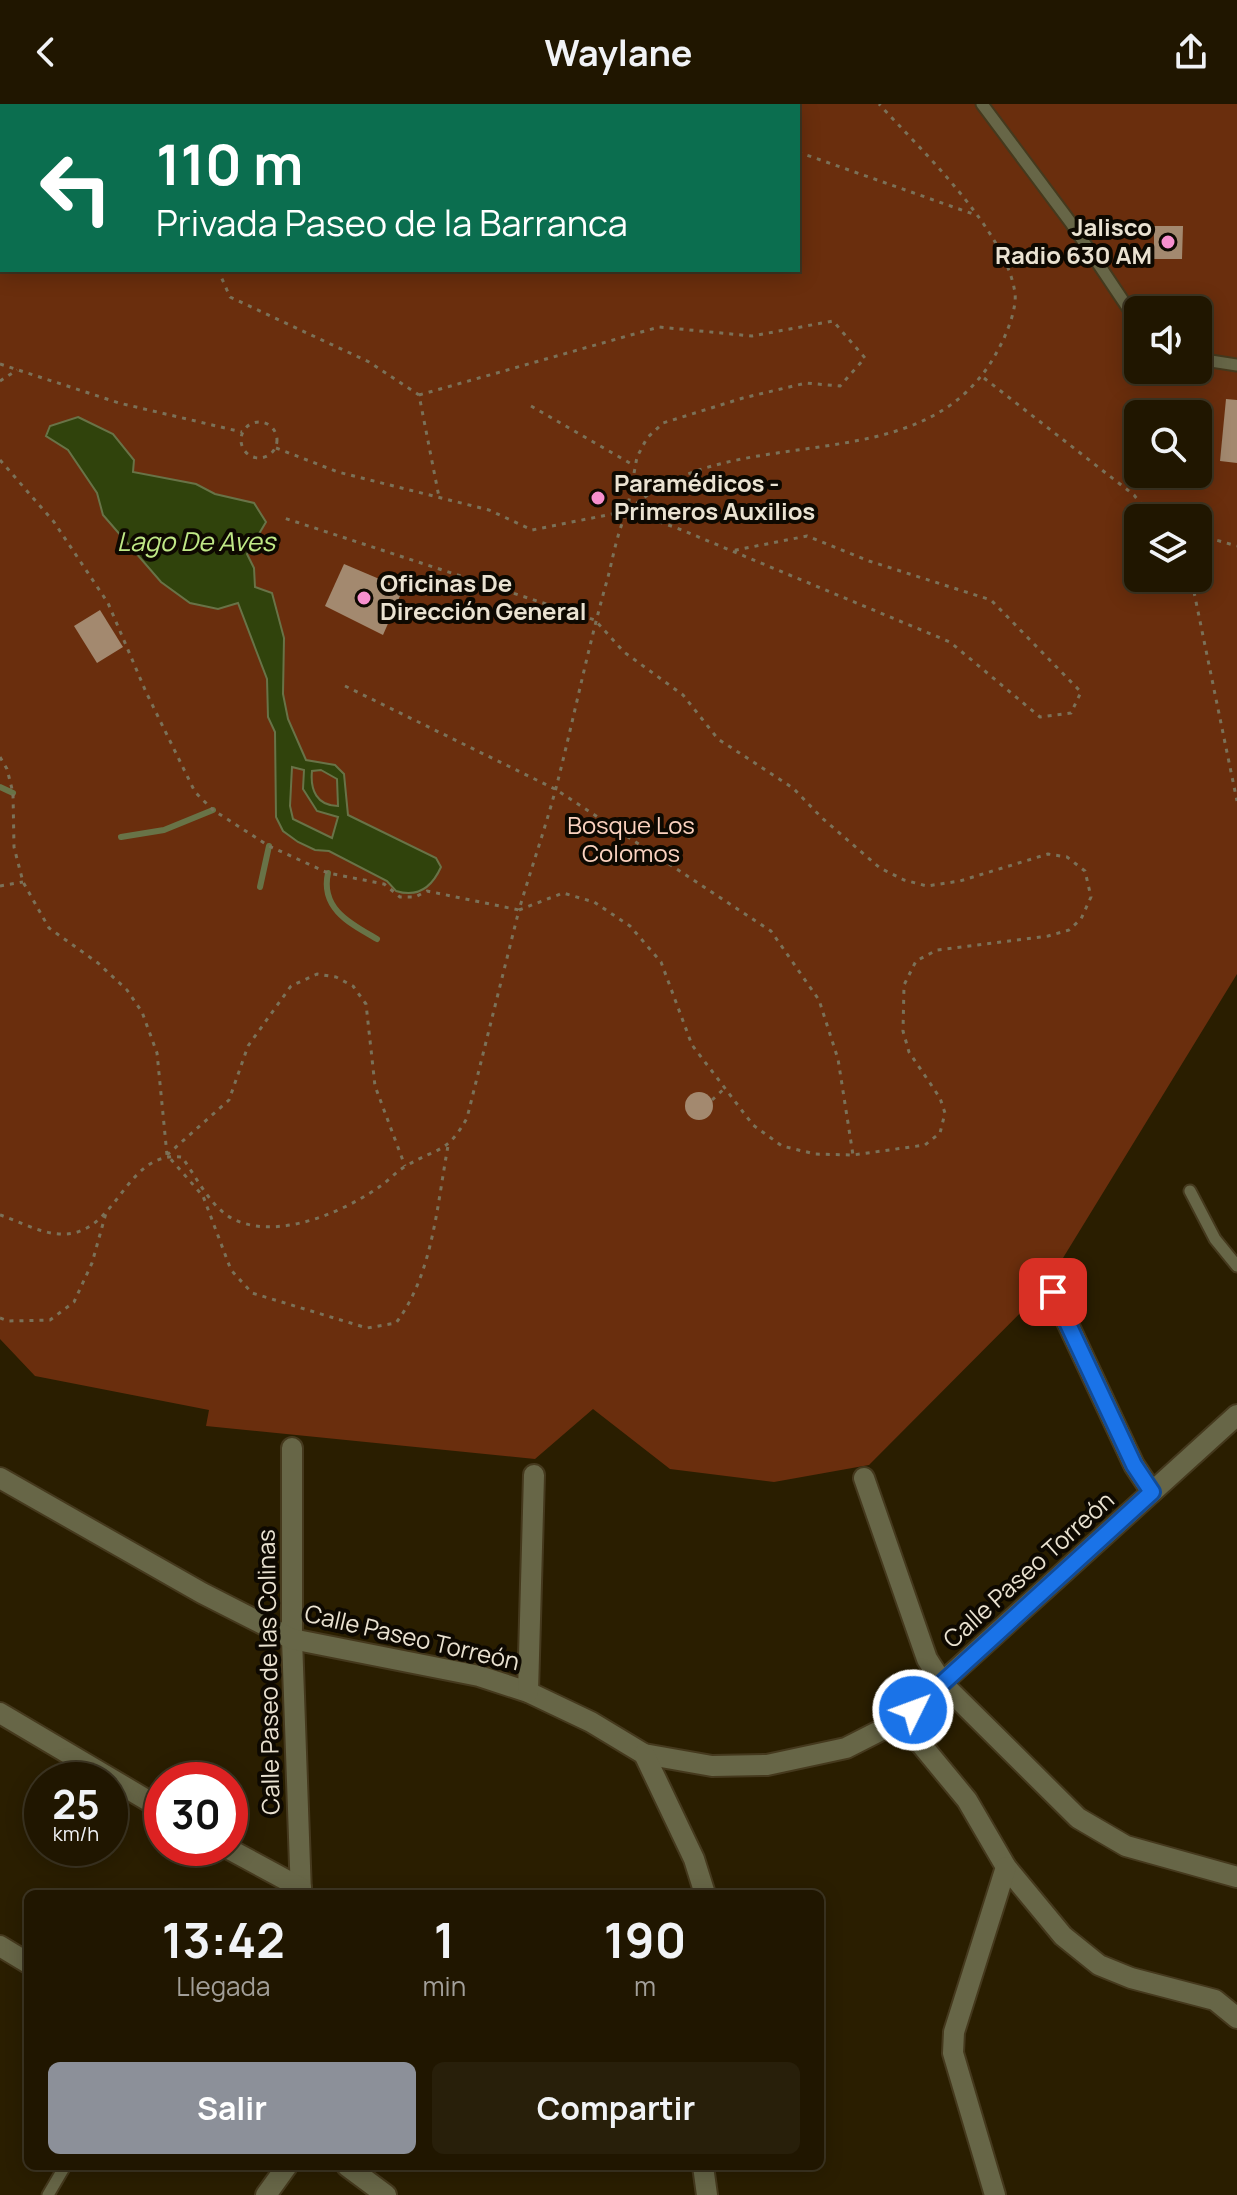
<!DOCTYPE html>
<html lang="es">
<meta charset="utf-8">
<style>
:root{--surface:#201600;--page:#281f0a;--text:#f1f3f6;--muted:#a29f99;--line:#3d3522;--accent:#8c9099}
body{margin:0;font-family:Manrope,sans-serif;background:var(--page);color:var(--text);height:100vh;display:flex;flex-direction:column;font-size:30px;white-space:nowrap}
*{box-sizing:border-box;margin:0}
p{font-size:26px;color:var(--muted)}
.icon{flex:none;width:44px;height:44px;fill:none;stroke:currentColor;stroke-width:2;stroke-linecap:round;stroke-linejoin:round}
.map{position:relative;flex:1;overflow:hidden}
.details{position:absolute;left:24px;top:1786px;width:800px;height:280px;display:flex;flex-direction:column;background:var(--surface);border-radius:12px;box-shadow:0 4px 20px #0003,0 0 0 2px var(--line)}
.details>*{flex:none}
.guide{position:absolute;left:0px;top:0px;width:800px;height:168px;box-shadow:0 4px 20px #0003,0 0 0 2px var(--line);background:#0b6e4f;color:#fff;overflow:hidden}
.tools{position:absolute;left:1124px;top:192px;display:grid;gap:16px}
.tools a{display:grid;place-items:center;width:88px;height:88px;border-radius:12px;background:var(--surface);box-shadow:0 4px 20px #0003,0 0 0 2px var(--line);font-size:40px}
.speed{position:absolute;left:24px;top:1658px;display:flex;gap:16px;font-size:40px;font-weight:700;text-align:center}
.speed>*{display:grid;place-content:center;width:104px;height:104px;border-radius:50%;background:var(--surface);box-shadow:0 4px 20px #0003,0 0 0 2px var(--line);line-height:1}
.speed small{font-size:20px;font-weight:400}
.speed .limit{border:12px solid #d22;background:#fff;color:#111}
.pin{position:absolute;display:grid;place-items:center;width:68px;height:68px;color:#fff;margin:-34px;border-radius:16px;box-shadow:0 4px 12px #0006}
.me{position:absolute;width:88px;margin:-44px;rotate:48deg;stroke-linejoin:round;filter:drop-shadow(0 0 6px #0008)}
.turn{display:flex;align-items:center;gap:28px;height:168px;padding:0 24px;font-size:36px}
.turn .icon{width:104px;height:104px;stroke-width:2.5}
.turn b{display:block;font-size:56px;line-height:68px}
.eta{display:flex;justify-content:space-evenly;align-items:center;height:136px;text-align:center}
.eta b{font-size:48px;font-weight:700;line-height:56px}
.button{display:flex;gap:16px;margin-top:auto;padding:16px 24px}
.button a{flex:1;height:92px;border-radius:12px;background:var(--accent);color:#fff;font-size:32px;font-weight:700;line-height:92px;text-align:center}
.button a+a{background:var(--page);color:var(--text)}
header{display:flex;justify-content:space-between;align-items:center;height:104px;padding:0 24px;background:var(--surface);font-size:36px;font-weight:700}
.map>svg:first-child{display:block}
.green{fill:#6a2e0d;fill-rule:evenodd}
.water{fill:#30430c;stroke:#687347;stroke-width:2;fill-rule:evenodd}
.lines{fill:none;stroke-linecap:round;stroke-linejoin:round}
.stream{stroke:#687347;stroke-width:6}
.building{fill:#a3896f}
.lane-casing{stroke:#45391d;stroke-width:15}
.street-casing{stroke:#45391d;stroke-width:24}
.path{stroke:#7b7158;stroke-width:3;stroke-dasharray:4 6;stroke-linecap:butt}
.lane{stroke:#676647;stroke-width:11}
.street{stroke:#676647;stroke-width:20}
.route-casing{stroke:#114b97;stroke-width:20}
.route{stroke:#1a73e8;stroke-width:14}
.poi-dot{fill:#f790ce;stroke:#0e0901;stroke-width:3}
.labels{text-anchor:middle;stroke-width:8;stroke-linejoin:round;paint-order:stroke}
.poi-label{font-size:24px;font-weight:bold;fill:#eae2d1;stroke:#0e0901;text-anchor:start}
.park-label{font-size:24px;fill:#fcd3c0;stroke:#0e0901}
.street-label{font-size:24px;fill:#eae2d1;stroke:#0e0901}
.water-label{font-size:26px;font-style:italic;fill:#c0e987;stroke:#0e0901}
</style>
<header><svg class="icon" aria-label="back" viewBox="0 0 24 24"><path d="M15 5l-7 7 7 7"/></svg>Waylane<svg class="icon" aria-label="share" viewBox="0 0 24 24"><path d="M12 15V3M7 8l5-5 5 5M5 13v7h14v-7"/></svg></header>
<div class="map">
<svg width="1237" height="2091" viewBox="0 0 1237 2091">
<rect width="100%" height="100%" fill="#2a1e00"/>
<path class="green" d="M 0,0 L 1237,0 L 1237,870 L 1044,1185 L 869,1361 L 774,1378 L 670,1365 L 593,1305 L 535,1355 L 206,1322 L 209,1306 L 35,1272 L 0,1235 ZM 2,2 L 798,2 L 798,166 L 2,166 ZM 1138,206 L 1198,206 L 1198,266 L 1138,266 ZM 1138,310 L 1198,310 L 1198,370 L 1138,370 ZM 1138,414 L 1198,414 L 1198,474 L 1138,474 Z"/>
<path class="water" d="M 78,313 L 113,330 L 134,356 L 133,368 L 196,380 L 215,390 L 254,399 L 266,418 L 247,450 L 254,464 L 255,483 L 272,489 L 284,534 L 283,590 L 288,615 L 306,656 L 335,661 L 344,670 L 348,711 L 436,754 L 441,763 C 432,783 418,794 396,787 L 387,777 L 329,747 L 315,746 L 298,738 L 283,727 L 276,713 L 275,628 L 268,613 L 267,575 L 238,499 L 218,505 L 190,499 L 161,478 L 103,411 L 97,389 L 68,346 L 46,332 L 50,322 ZM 292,663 L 304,666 L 303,685 L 317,707 L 338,713 L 332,734 L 293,715 L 290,702 ZM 321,666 L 337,675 L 338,702 C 317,702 310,686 312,667 Z"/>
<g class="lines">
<g class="stream">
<polyline points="70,0 74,2"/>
<polyline points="0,683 13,689"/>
<polyline points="121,733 164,726 213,706"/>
<path d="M 328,769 C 320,805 351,820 377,835"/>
<polyline points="260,783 269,742"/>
</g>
</g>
<g class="building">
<polygon points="1154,122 1183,122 1182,155 1154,155"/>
<polygon points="1226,295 1237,296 1237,359 1220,357"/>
<polygon points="344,460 403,485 383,531 325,502"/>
<polygon points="100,506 123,543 97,559 74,522"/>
<circle cx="699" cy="1002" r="14"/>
</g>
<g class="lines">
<g class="lane-casing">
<g id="lane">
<polyline points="982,0 1071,119 1138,219"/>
<polyline points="1198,255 1237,261"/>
<polyline points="1190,1087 1215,1135 1237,1162"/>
<polyline points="48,2091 65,2062"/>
</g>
</g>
<g class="street-casing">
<g id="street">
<polyline points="1053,1188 1134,1361 1152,1388"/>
<polyline points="292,1344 292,1535 301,1790"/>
<polyline points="0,1374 202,1489 292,1535 479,1572 528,1588 591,1618 644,1650 712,1662 767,1661 846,1644 901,1616 1237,1311"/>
<polyline points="864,1374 927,1555 943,1580 1078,1714 1126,1742 1237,1773"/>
<polyline points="528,1588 534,1371"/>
<polyline points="0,1609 162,1705"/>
<polyline points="901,1616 967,1696 1006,1763 1063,1832 1099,1861 1131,1874 1215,1896 1237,1914"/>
<polyline points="644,1650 694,1755 705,1790"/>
<polyline points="227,1744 301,1784"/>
<polyline points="0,1842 28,1859"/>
<polyline points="347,2062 386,2091"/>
<polyline points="703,2062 707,2091"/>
<polyline points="266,2091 287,2062"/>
<polyline points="995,2091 953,1949 954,1928 1006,1763"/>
</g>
</g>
<g class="path">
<polyline points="666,2 666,0"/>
<polyline points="757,2 759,0"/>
<polyline points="798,48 976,111"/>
<polyline points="221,166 219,168 230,193 369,258 419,291 439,393"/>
<polyline points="0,260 119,299 242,328"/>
<polyline points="984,274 1134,391 1152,414"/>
<polyline points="0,277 17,266"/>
<polyline points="419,291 659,223 752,232 833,217 865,254 840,282 806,279 743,294 663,319 647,334 637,353 627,407"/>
<polyline points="531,302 635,362"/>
<circle cx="259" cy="336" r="18"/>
<polyline points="276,344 338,368 489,406 532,426 627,407 677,424 950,538 1040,613 1071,609 1081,588 991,496 869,457 807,432 731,447"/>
<path d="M 0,356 L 54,418 L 108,499 L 146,588 L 195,688 L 213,706 L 269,742 L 328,769 L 384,780 L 400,793 L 415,793 L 427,787 L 519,806 C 531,765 545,725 556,684 C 574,614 588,543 608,473 C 612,458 620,414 630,405 C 734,310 925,385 998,246 C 1006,232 1017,205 1015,189 C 1006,126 921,46 879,0"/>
<polyline points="1198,431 1237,442"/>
<path d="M 1175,474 L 1187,487 L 1194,488 L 1210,479 C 1213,465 1210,454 1198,447"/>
<polyline points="1194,488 1237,697"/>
<polyline points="345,582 555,685 771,827 819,896 838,955 853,1051"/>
<path d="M 0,653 L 7,665 L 13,689 L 14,743 L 23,778 L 49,824 L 98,859 L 127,886 L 142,908 L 157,949 L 167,1051 L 203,1092 L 231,1166 L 252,1189 L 367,1224 L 396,1219 C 433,1170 437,1101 448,1042"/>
<polyline points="0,782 23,778"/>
<polyline points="712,996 725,984"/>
<polyline points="167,1051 229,996 248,942 291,882 317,870 336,873 353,882 366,900 375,982 405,1062"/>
<path d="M 0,1111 C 18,1117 40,1129 59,1130 C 118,1134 123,1046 182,1053 C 199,1077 214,1111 243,1119 C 287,1133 347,1106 382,1081 C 390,1075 397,1067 406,1062 C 438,1043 447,1050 467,1014 L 519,806 L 563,789 L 594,798 L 630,822 L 661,858 L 692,941 L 753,1021 L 782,1042 L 815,1050 L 853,1051 L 925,1041 L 940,1029 L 945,1009 L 940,994 L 909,948 L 903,927 L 904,881 L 916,857 L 937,846 L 1048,832 L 1069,826 L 1081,815 L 1091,793 L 1085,767 L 1067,753 L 1048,750 L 960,777 L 927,782 L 904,776 L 880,764 L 822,714 L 793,684 L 718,635 L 683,591 L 624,548 L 595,516 L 281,413"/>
<polyline points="0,1214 8,1217 50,1216 74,1198 92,1159 106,1109"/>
</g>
<use href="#lane" class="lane"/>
<use href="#street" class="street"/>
</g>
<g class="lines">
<g class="route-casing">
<polyline id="route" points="913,1606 1152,1388 1134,1361 1053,1188"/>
</g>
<use href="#route" class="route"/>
</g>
<g class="poi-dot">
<circle cx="1168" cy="138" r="8"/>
<circle cx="598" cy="394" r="8"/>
<circle cx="364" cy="494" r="8"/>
</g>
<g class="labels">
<g class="poi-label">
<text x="1152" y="132" text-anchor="end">Jalisco<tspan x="1152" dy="28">Radio 630 AM</tspan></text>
<text x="614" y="388">Paramédicos -<tspan x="614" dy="28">Primeros Auxilios</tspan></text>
<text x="380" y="488">Oficinas De<tspan x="380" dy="28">Dirección General</tspan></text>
</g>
<g class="park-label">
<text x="631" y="730">Bosque Los<tspan x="631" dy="28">Colomos</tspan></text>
</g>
<g class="street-label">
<text transform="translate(1029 1466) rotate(-42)" y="8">Calle Paseo Torreón</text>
<text transform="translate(412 1534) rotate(13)" y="8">Calle Paseo Torreón</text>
<text transform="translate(269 1568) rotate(-91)" y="8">Calle Paseo de las Colinas</text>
</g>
<g class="water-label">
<text x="196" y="447">Lago De Aves</text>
</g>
</g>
</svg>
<div class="tools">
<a><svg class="icon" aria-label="sound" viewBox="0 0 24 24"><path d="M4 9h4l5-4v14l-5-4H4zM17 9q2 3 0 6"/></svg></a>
<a><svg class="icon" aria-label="search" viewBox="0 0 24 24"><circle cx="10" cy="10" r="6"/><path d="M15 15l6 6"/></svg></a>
<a><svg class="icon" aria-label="layers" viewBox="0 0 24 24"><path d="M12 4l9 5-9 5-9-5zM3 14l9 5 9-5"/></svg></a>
</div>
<div class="speed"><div>25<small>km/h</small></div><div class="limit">30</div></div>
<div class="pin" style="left:1053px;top:1188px;background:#d93025"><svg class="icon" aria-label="arrive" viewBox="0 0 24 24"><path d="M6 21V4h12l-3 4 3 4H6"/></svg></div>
<svg class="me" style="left:913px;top:1606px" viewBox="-20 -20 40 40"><circle r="17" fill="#1a73e8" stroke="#fff" stroke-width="3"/><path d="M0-11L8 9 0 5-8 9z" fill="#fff"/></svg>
<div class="guide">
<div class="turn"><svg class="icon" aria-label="left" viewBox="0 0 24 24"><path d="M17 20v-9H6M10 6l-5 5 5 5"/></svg><div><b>110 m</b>Privada Paseo de la Barranca</div></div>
</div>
<section class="details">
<div class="eta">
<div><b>13:42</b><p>Llegada</p></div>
<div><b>1</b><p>min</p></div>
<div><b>190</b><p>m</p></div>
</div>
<div class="button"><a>Salir</a><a>Compartir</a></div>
</section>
</div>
